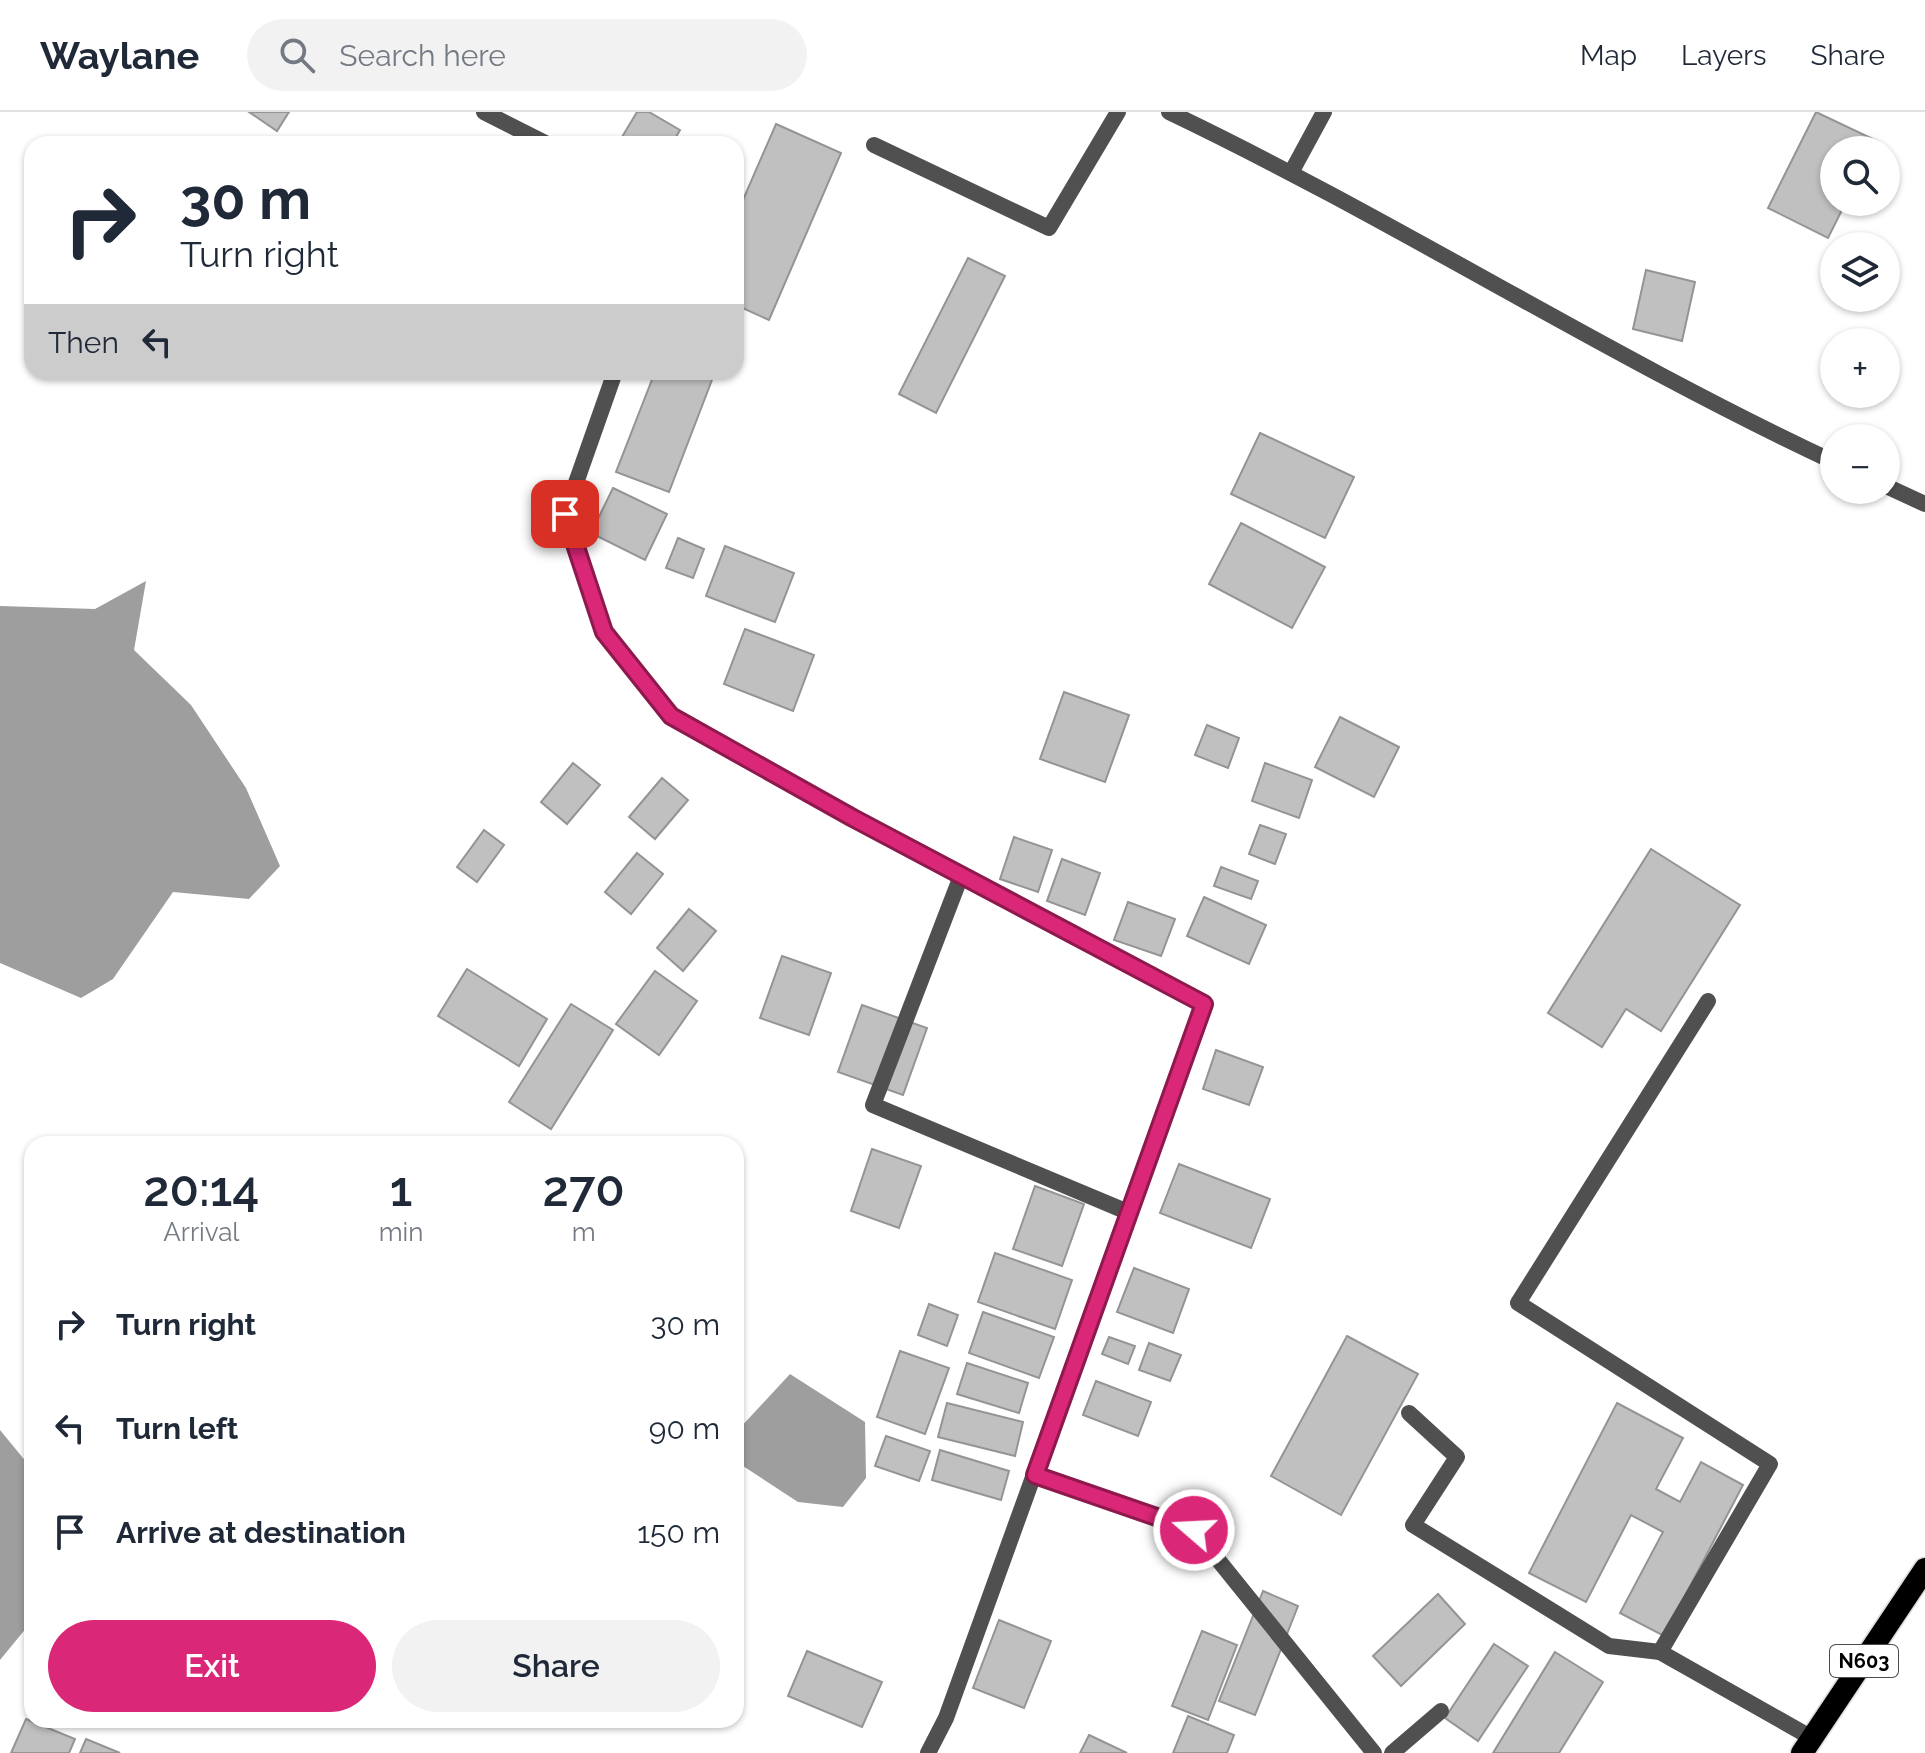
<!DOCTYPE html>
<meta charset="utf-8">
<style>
:root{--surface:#fff;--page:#f2f2f3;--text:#1f2937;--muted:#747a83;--line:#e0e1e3;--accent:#db2777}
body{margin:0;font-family:Raleway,sans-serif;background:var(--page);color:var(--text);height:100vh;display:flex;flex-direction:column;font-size:30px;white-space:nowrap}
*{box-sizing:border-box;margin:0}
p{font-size:26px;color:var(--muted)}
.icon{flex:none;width:44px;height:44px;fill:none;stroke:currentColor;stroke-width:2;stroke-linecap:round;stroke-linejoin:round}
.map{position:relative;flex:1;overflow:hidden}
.details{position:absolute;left:24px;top:1024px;width:720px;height:592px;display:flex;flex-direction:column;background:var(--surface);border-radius:24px;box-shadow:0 2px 6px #0004}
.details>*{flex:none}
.top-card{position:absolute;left:24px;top:24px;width:720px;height:244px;border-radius:24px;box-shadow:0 2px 6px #0004;background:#fff;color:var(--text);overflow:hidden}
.fabs{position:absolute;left:1820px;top:24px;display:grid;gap:16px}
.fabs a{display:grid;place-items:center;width:80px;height:80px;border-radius:50%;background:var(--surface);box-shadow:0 2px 6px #0004;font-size:40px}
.pin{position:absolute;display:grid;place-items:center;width:68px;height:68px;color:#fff;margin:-34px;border-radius:16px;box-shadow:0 4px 12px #0006}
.me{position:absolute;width:88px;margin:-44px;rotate:289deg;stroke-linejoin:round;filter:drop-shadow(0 0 6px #0008)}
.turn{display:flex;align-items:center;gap:28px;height:168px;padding:0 24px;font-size:36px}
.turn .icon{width:104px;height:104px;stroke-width:2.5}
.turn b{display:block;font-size:56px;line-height:68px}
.then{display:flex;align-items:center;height:76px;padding:0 24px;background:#0003;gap:16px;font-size:30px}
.eta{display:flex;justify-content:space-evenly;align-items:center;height:136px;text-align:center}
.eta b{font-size:48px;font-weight:600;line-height:56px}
.cta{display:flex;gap:16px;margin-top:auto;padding:16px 24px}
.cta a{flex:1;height:92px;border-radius:48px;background:var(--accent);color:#fff;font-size:32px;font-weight:600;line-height:92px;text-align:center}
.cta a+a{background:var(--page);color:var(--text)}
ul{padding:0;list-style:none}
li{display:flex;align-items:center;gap:24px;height:104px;padding:0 24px}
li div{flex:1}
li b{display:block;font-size:30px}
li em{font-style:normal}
header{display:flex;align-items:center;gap:48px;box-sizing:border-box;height:112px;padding:0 40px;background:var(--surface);border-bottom:2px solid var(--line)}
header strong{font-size:38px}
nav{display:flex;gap:44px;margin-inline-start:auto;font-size:28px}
.search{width:560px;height:72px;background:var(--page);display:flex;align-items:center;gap:20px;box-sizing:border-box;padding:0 28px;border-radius:44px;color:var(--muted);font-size:30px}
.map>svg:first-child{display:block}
.water{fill:#9e9e9e}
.building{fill:#c0c0c0;stroke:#949494;stroke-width:2}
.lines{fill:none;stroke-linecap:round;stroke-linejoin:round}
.trunk-casing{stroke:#dbdbdb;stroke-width:25}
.minor{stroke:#505050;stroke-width:16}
.trunk{stroke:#000;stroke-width:22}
.route-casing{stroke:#8e194d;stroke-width:20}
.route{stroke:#db2777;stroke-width:14}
.labels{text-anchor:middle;stroke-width:6;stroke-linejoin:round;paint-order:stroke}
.shield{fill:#fff;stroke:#4c4c4c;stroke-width:2}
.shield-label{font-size:20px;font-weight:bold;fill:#000}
</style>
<header>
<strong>Waylane</strong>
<div class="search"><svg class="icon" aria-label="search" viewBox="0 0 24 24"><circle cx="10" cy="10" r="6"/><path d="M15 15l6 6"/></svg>Search here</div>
<nav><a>Map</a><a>Layers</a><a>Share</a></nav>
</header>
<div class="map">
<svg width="1925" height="1641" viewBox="0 0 1925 1641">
<rect width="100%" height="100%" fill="#fff"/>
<g class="water">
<polygon points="146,469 134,538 191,593 246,676 280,754 249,787 173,780 113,867 81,886 0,851 0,494 95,497"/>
<polygon points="790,1262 865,1310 866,1366 843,1395 798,1390 740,1352 738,1318"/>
<polygon points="0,1318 32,1357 32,1509 0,1548"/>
</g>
<g class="building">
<polygon points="249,0 289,0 277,19"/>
<polygon points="637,0 649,0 680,18 672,32 619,30"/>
<polygon points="1816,0 1877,29 1872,38 1834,38 1834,90 1846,90 1828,126 1768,96"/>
<polygon points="776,12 841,41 769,208 736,193 736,104"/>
<polygon points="968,146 1005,164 936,301 899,282"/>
<polygon points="1646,158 1695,170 1682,229 1633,217"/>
<polygon points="655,260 715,260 669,380 616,360"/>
<polygon points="1260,321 1354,365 1325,426 1231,382"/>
<polygon points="613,376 667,402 645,448 591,421"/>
<polygon points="1241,411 1325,455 1292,516 1209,472"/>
<polygon points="678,426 704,437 693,466 666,456"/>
<polygon points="725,434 794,461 775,510 706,484"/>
<polygon points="745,517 814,543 793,599 724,572"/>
<polygon points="1064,580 1129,603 1105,670 1040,647"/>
<polygon points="1340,605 1399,635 1374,685 1315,655"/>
<polygon points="1207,613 1239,626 1228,656 1195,643"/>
<polygon points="573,651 600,673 567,712 541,690"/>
<polygon points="1265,651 1312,668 1299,706 1252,689"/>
<polygon points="662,666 688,688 655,727 629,705"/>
<polygon points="1260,713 1286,722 1275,752 1249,742"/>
<polygon points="484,718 504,733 477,770 457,755"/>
<polygon points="1014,725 1052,738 1038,780 1000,767"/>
<polygon points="1651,737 1740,793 1661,919 1626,897 1602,935 1548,901"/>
<polygon points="637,741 663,762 631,802 605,780"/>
<polygon points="1062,747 1100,761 1085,803 1047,789"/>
<polygon points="1221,755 1258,769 1251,787 1214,774"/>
<polygon points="1204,785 1266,813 1249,852 1187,824"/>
<polygon points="1128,790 1175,807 1161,844 1114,828"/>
<polygon points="689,797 716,819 683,859 657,836"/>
<polygon points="782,844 831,861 809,923 760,906"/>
<polygon points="467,857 547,907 519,954 438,904"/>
<polygon points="655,859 697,889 659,943 616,912"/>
<polygon points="571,892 613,918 551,1017 509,990"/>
<polygon points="862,893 927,916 903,983 838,960"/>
<polygon points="1216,938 1263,955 1249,993 1203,977"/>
<polygon points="872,1037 921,1054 899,1116 851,1099"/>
<polygon points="1179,1052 1270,1087 1251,1136 1160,1101"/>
<polygon points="1035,1074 1084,1092 1062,1154 1013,1137"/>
<polygon points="995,1141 1072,1168 1055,1217 978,1190"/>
<polygon points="1134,1156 1189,1177 1173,1221 1117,1200"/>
<polygon points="929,1192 958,1203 947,1234 918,1223"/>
<polygon points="983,1200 1054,1225 1039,1266 969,1241"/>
<polygon points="1347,1224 1418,1262 1341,1403 1271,1364"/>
<polygon points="1109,1225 1135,1234 1128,1252 1102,1242"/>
<polygon points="1149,1231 1181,1243 1170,1269 1139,1258"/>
<polygon points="900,1239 949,1256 925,1322 877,1305"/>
<polygon points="967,1251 1028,1271 1019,1301 957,1282"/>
<polygon points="1096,1269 1151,1290 1138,1324 1083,1303"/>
<polygon points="947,1291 1023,1310 1015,1344 938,1325"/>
<polygon points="1617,1291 1683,1326 1656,1377 1680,1390 1701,1350 1743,1373 1664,1524 1620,1501 1663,1420 1631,1403 1586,1490 1529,1461"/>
<polygon points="886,1324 930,1339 919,1369 875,1354"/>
<polygon points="940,1338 1009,1359 1001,1388 932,1368"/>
<polygon points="1263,1479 1298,1494 1255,1603 1219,1589"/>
<polygon points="1438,1482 1465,1512 1401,1574 1373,1544"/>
<polygon points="999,1508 1051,1529 1024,1596 973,1576"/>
<polygon points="1202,1519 1237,1533 1208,1608 1172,1594"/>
<polygon points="1494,1532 1528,1554 1478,1629 1445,1606"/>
<polygon points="807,1539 882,1570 862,1615 788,1584"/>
<polygon points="1555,1540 1603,1570 1559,1641 1493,1641"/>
<polygon points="1188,1604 1234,1623 1227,1641 1173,1641"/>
<polygon points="26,1607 75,1627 69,1641 11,1641"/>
<polygon points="1089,1623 1127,1641 1080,1641"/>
<polygon points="86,1627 120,1641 80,1641"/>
</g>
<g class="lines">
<g class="trunk-casing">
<polyline id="trunk" points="1802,1641 1925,1457"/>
</g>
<g class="minor">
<polyline points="484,0 547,32"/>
<path d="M 1169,0 C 1395,108 1607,244 1834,350"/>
<polyline points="874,33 1049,116 1118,0"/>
<polyline points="1292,59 1324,0"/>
<polyline points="615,260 565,402 604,520 671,604 853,706 1204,892 946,1606 928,1641"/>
<polyline points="1886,374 1925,392"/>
<polyline points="961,764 873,993 1130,1101"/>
<polyline points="1708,889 1518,1191 1770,1352 1660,1540 1812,1626"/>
<polyline points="1409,1301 1457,1345 1413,1413 1609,1534 1660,1540"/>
<polyline points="1035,1363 1194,1418 1374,1641"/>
<polyline points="1392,1641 1441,1599"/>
</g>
<use href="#trunk" class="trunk"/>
</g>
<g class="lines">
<g class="route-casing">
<polyline id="route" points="565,402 604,520 671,604 853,706 1204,892 1035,1363 1194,1418"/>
</g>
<use href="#route" class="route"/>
</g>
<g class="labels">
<rect class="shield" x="1830" y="1533" width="68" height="32" rx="6"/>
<g class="shield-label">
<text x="1864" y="1556">N603</text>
</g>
</g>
</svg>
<div class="fabs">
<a><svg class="icon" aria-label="search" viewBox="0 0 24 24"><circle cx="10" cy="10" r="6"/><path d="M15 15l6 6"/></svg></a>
<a><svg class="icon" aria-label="layers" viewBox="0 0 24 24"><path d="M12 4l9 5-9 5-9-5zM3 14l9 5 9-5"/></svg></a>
<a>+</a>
<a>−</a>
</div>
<div class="pin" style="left:565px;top:402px;background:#d93025"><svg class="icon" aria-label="arrive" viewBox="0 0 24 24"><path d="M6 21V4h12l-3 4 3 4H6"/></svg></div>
<svg class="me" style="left:1194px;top:1418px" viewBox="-20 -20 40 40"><circle r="17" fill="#db2777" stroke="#fff" stroke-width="3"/><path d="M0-11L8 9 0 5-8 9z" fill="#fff"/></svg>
<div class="top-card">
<div class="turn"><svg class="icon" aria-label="right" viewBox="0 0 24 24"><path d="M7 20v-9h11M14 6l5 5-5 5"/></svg><div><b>30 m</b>Turn right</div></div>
<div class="then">Then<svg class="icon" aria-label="left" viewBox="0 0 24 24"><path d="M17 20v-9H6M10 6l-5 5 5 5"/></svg></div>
</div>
<section class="details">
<div class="eta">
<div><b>20:14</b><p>Arrival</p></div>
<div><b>1</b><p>min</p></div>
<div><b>270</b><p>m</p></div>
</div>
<ul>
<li><svg class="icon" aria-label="right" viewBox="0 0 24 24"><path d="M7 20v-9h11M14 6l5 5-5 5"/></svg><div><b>Turn right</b></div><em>30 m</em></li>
<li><svg class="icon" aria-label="left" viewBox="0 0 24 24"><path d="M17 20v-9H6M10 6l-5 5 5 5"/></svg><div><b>Turn left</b></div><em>90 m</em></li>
<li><svg class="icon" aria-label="arrive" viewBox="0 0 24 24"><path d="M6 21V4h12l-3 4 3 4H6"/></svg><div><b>Arrive at destination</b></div><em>150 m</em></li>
</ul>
<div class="cta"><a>Exit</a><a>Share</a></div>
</section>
</div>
